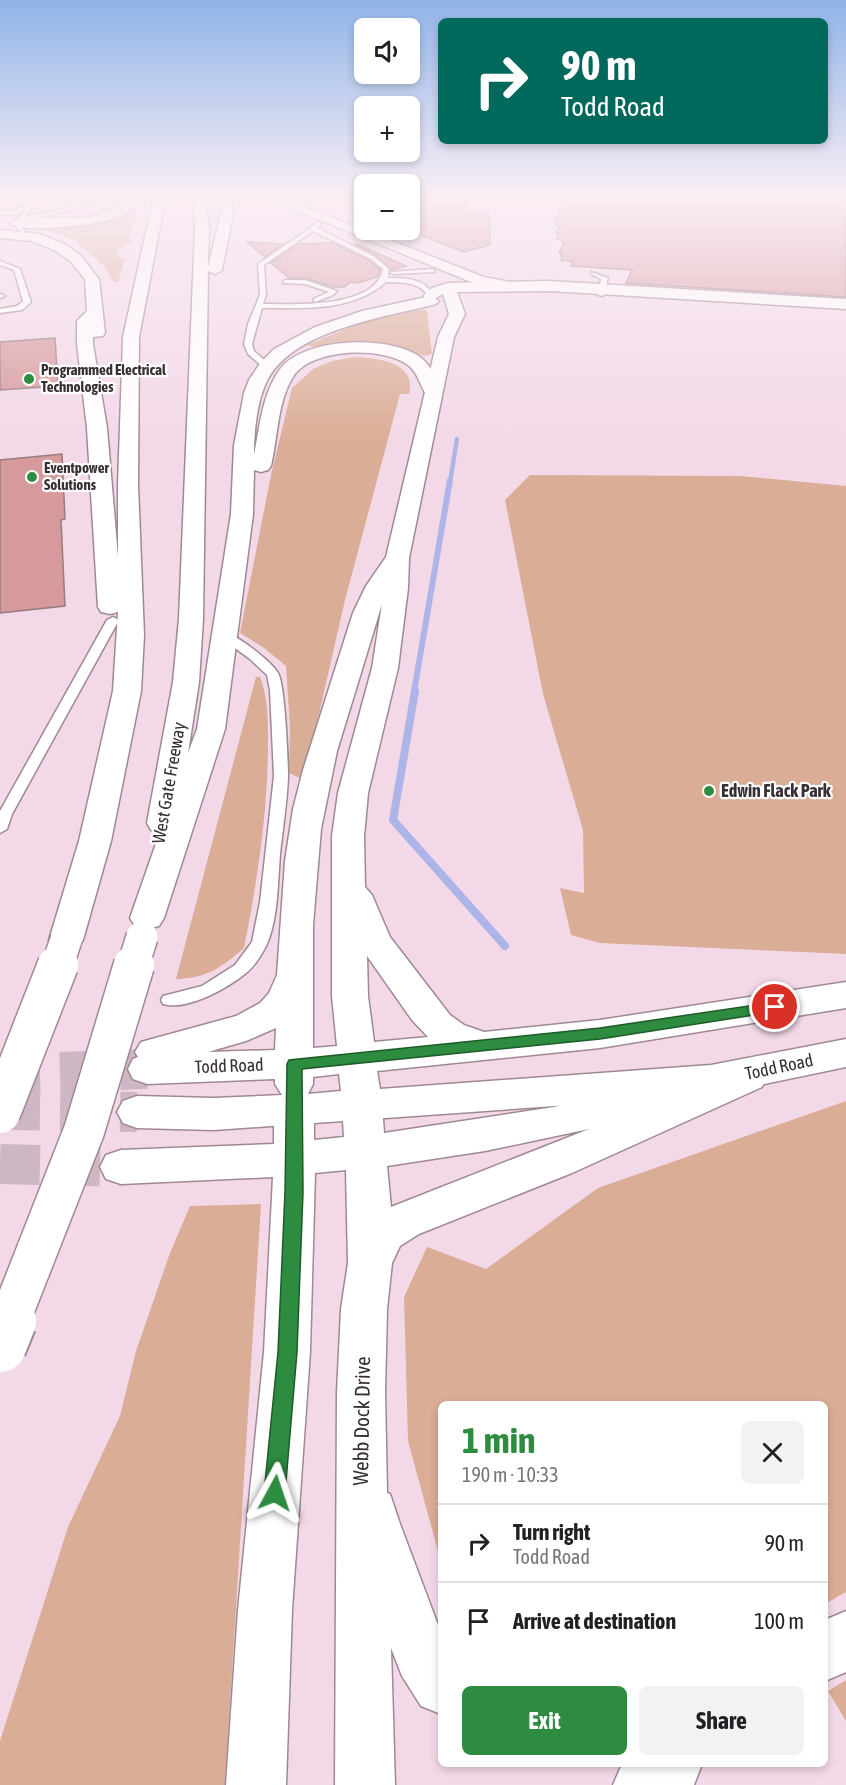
<!DOCTYPE html>
<meta charset="utf-8">
<style>
:root{--surface:#fff;--page:#f2f2f2;--text:#202124;--muted:#757577;--line:#e0e0e0;--accent:#2d8c3f}
body{margin:0;font-family:"Asap Condensed",sans-serif;background:var(--page);color:var(--text);height:100vh;display:flex;flex-direction:column;font-size:22px;white-space:nowrap}
*{box-sizing:border-box;margin:0}
p{font-size:20px;color:var(--muted)}
.icon{flex:none;width:33px;height:33px;fill:none;stroke:currentColor;stroke-width:2;stroke-linecap:round;stroke-linejoin:round}
.map{position:relative;flex:1;overflow:hidden}
.sheet{position:absolute;left:438px;top:1401px;width:390px;height:366px;display:flex;flex-direction:column;background:var(--surface);border-radius:9px;box-shadow:0 3px 9px #0003}
.sheet>*{flex:none}
.top-card{position:absolute;left:438px;top:18px;width:390px;height:126px;border-radius:9px;box-shadow:0 3px 9px #0003;background:#00695c;color:#fff;overflow:hidden}
.controls{position:absolute;left:354px;top:18px;display:grid;gap:12px}
.controls a{display:grid;place-items:center;width:66px;height:66px;border-radius:9px;background:var(--surface);box-shadow:0 3px 9px #0003;font-size:30px}
.pin{position:absolute;display:grid;place-items:center;width:51px;height:51px;color:#fff;margin:-26px;border:3px solid #fff;border-radius:50%;box-shadow:0 2px 6px #0007}
.me{position:absolute;width:66px;margin:-33px;rotate:5deg;stroke-linejoin:round;filter:drop-shadow(0 0 4px #0008)}
.turn{display:flex;align-items:center;gap:21px;height:126px;padding:0 24px;font-size:27px}
.turn .icon{width:78px;height:78px;stroke-width:2.5}
.turn b{display:block;font-size:42px;line-height:51px}
.round{display:grid;place-items:center;flex:none;width:63px;height:63px;border-radius:9px;background:var(--page)}
.overview{display:flex;align-items:center;justify-content:space-between;height:102px;padding:0 24px}
h1{font-size:36px;font-weight:700;line-height:45px;color:var(--accent)}
.primary-button{display:flex;gap:12px;margin-top:auto;padding:12px 24px}
.primary-button a{flex:1;height:69px;border-radius:9px;background:var(--accent);color:#fff;font-size:24px;font-weight:700;line-height:69px;text-align:center}
.primary-button a+a{background:var(--page);color:var(--text)}
ul{padding:0;list-style:none}
li{display:flex;align-items:center;gap:18px;height:78px;padding:0 24px;border-top:2px solid var(--line)}
li div{flex:1}
li b{display:block;font-size:22px}
li em{font-style:normal}
.map>svg:first-child{display:block}
.green{fill:#daad96}
.lines{fill:none;stroke-linecap:round;stroke-linejoin:round}
.stream-far2{stroke:#adb5e8;stroke-width:4.5}
.stream-far1{stroke:#adb5e8;stroke-width:6}
.stream{stroke:#adb5e8;stroke-width:8}
.building{fill:#d6999c;stroke:#977c7d;stroke-width:1.5}
.secondary-tunnel{stroke:#ceb7c4;stroke-width:40;stroke-dasharray:40 20;stroke-linecap:butt}
.primary-tunnel{stroke:#ceb7c4;stroke-width:40;stroke-dasharray:40 20;stroke-linecap:butt}
.lane-casing{stroke:#9f8895;stroke-width:3}
.secondary-casing{stroke:#9f8895;stroke-width:3}
.primary-casing{stroke:#9f8895;stroke-width:3}
.highway-casing{stroke:#9f8895;stroke-width:3}
.lane{fill:#fff;fill-rule:evenodd}
.secondary{fill:#fff;fill-rule:evenodd}
.primary{fill:#fff;fill-rule:evenodd}
.highway{fill:#fff;fill-rule:evenodd}
.highway-bridge-far2-casing{stroke:#9f8895;stroke-width:34;stroke-linecap:butt}
.highway-bridge-far1-casing{stroke:#9f8895;stroke-width:43;stroke-linecap:butt}
.highway-bridge-casing{stroke:#9f8895;stroke-width:56;stroke-linecap:butt}
.highway-bridge-far2{stroke:#fff;stroke-width:31}
.highway-bridge-far1{stroke:#fff;stroke-width:40}
.highway-bridge{stroke:#fff;stroke-width:52}
.route{fill:#2d8c3f;stroke:#1d5b29;stroke-width:1.5}
.poi-dot{fill:#2d8c3f;stroke:#fff;stroke-width:2}
.labels{text-anchor:middle;stroke-width:4.5;stroke-linejoin:round;paint-order:stroke}
.far-poi-label{font-size:15px;font-weight:bold;fill:#382f34;stroke:#fff;text-anchor:start}
.street-label{font-size:18px;fill:#382f34;stroke:#fff}
.poi-label{font-size:18px;font-weight:bold;fill:#382f34;stroke:#fff;text-anchor:start}
.near-street-label{font-size:21px;fill:#382f34;stroke:#fff}
</style>
<div class="map">
<svg width="846" height="1785" viewBox="0 0 846 1785">
<rect width="100%" height="100%" fill="#f3d9e8"/>
<g class="green">
<polygon points="133,212 137,212 131,234 128,238 131,242 119,249 117,257 125,259 118,282 113,282 104,266 73,239 38,228 99,223"/>
<polygon points="424,309 427,311 432,354 425,356 388,344 340,343 315,348 307,345 365,321"/>
<path d="M 355,357 C 378,358 417,362 409,394 L 400,394 L 345,600 L 304,780 L 289,773 L 290,727 L 286,666 L 264,648 L 240,633 L 271,475 L 292,388 L 313,369 L 332,361 Z"/>
<polygon points="530,475 740,476 846,486 846,954 600,943 571,935 560,888 584,893 583,830 543,694 505,500"/>
<path d="M 256,677 L 260,677 C 269,699 268,727 268,750 C 267,817 257,883 244,948 C 221,968 207,978 176,979 Z"/>
<polygon points="846,1101 846,1592 825,1604 825,1404 441,1404 441,1562 408,1441 404,1297 427,1247 486,1269 598,1188"/>
<polygon points="261,1204 225,1785 0,1785 0,1741 68,1527 120,1416 136,1351 170,1253 190,1206"/>
<polygon points="846,1680 846,1721 828,1691"/>
</g>
<g class="lines">
<polyline class="stream-far2" points="450,482 457,439"/>
<polyline class="stream-far1" points="414,692 450,480"/>
<polyline class="stream" points="415,691 393,820 505,946"/>
</g>
<g class="building">
<polygon points="592,195 692,195 846,203 846,297 626,283 632,270 571,266 573,262 561,260 563,256 560,256 562,253 559,253 564,243 557,239 559,233 556,233 561,224 555,224 557,220 554,220 566,198 590,199"/>
<polygon points="410,196 468,199 461,212 490,214 490,245 464,252 410,231"/>
<polygon points="247,242 282,244 283,244 265,257"/>
<polygon points="332,243 370,261 380,270 377,277 358,283 351,282 344,287 334,287 306,278 289,278 271,263 298,244"/>
<polygon points="354,244 357,244 406,266 391,270 376,255"/>
<polygon points="55,338 58,386 0,390 0,342"/>
<polygon points="62,454 65,519 61,520 65,606 0,613 0,460"/>
</g>
<g class="lines">
<polyline class="secondary-tunnel" points="0,1164 121,1167"/>
<g class="primary-tunnel">
<polyline points="0,1074 147,1069"/>
<polyline points="0,1110 137,1112"/>
</g>
<g class="lane-casing">
<g id="lane">
<polygon points="11,195 15,195 15,197 27,203 31,209 25,217 72,207 106,195 109,197 76,209 23,221 20,225 25,231 22,233 14,225 25,210 16,215 0,215 0,211 15,211 23,205 10,199"/>
<polygon points="827,195 846,195 846,197 829,197"/>
<path d="M 319,222 L 322,224 L 317,228 L 375,257 L 389,269 L 388,278 C 407,278 424,278 434,296 L 429,297 C 419,281 403,283 386,282 C 353,312 303,308 262,308 L 252,344 L 254,351 L 271,366 L 264,368 L 248,354 L 244,344 L 248,324 L 260,295 L 258,264 ZM 313,231 L 371,259 L 383,269 C 375,309 294,304 263,304 L 266,295 L 264,265 Z"/>
<polygon points="0,261 20,269 31,302 22,310 0,313 0,309 17,306 23,301 14,270 0,265"/>
<polygon points="433,269 435,272 393,274 390,272"/>
<polygon points="591,272 608,278 603,296 598,295 601,279 591,274"/>
<polygon points="285,280 305,280 337,291 333,295 315,302 313,299 329,292 305,284 283,283"/>
<polygon points="0,294 4,295 5,296 0,298"/>
<polygon points="113,617 119,620 12,814 7,829 0,833 0,811 107,620"/>
<path d="M 224,632 C 237,635 271,661 278,673 C 285,684 288,760 288,777 C 287,802 283,828 280,854 C 278,880 278,919 267,944 C 262,954 255,966 246,973 C 228,988 187,1011 163,1004 L 161,1000 L 163,996 L 202,986 L 235,965 L 252,942 L 260,902 L 274,776 L 270,690 L 267,675 L 250,659 L 220,637 L 220,633 Z"/>
</g>
</g>
<g class="secondary-casing">
<g id="secondary">
<path d="M 748,1062 L 762,1067 L 767,1077 L 762,1087 L 572,1173 L 419,1234 L 400,1246 L 392,1263 L 387,1309 L 385,1392 L 387,1493 L 390,1494 L 400,1524 L 441,1633 L 441,1714 L 421,1706 L 402,1676 L 391,1648 L 395,1785 L 335,1785 L 337,1392 L 341,1309 L 348,1263 L 346,1170 L 315,1173 L 310,1352 L 292,1610 L 286,1785 L 226,1785 L 238,1610 L 264,1352 L 273,1177 L 121,1184 L 106,1179 L 100,1167 L 106,1155 L 121,1150 L 274,1144 L 274,1110 L 280,1099 L 294,1095 L 308,1099 L 314,1110 L 314,1140 L 344,1137 L 342,1105 L 348,1094 L 362,1090 L 376,1094 L 382,1105 L 384,1133 L 554,1107 L 681,1073 L 695,1077 L 697,1083 ZM 589,1129 L 391,1207 L 387,1166 L 485,1151 Z"/>
<polygon points="846,1611 846,1672 825,1681 825,1620"/>
<polygon points="622,1764 702,1764 694,1785 613,1785"/>
</g>
</g>
<g class="primary-casing">
<path id="primary" d="M 550,281 L 846,299 L 846,309 L 550,291 L 457,292 L 465,314 L 454,337 L 409,558 L 408,588 L 398,668 L 368,793 L 364,836 L 365,887 L 372,895 L 390,937 L 450,1015 L 464,1025 L 484,1032 L 600,1020 L 846,982 L 846,1008 L 600,1048 L 377,1071 L 380,1089 L 711,1065 L 846,1039 L 846,1067 L 711,1095 L 214,1130 L 137,1128 L 123,1123 L 117,1112 L 123,1101 L 137,1096 L 214,1098 L 282,1095 L 275,1084 L 275,1079 L 147,1084 L 133,1079 L 128,1069 L 133,1059 L 138,1057 L 135,1052 L 141,1042 L 236,1016 L 260,1003 L 269,993 L 277,975 L 285,861 L 293,809 L 303,770 L 353,613 L 366,586 L 386,557 L 438,337 L 449,314 L 443,294 L 431,301 L 423,296 L 432,288 L 448,283 ZM 382,604 L 372,668 L 338,793 L 332,836 L 332,996 L 337,1046 L 313,1048 L 313,925 L 321,829 L 337,751 ZM 367,956 L 412,1020 L 428,1037 L 374,1042 L 368,996 ZM 276,1028 L 275,1050 L 208,1052 L 246,1041 ZM 339,1074 L 341,1091 L 308,1094 L 313,1084 L 313,1077 Z"/>
</g>
<g class="highway-casing">
<g id="highway">
<path d="M 127,195 L 139,195 L 134,208 C 126,213 118,217 109,220 C 92,225 22,234 10,223 C 18,215 73,220 89,217 C 102,215 113,210 124,203 Z"/>
<polygon points="154,195 166,195 139,337 138,485 144,635 141,691 111,841 83,940 78,948 66,952 54,948 49,940 79,841 113,691 118,612 110,614 101,612 98,607 87,428 77,344 77,321 87,311 85,279 70,261 56,251 32,241 0,238 0,230 40,234 66,245 80,255 99,279 105,333 103,336 93,337 93,344 107,428 118,557 118,485 123,337"/>
<path d="M 193,195 L 205,195 L 209,229 L 208,267 L 221,214 L 220,195 L 232,195 L 233,214 L 222,270 L 215,274 L 208,271 L 203,619 L 199,682 L 188,753 L 197,729 L 231,514 L 234,445 L 244,393 L 249,380 L 261,362 L 274,349 L 315,327 L 362,311 L 431,296 L 439,301 L 436,304 C 387,317 295,329 268,379 C 257,399 254,432 254,455 C 260,426 262,393 281,368 C 306,337 389,335 420,357 C 431,365 437,380 442,392 L 439,396 L 427,396 C 420,386 418,372 408,365 C 382,346 311,348 293,377 C 277,403 278,437 271,466 L 268,470 L 261,472 L 254,470 L 253,514 L 225,729 L 164,918 L 159,926 L 147,929 L 135,926 L 130,918 L 160,832 L 151,830 L 147,823 L 173,682 L 179,619 L 195,229 Z"/>
<polygon points="259,195 275,195 484,277 510,282 512,285 505,289 476,284"/>
</g>
</g>
<use href="#lane" class="lane"/>
<use href="#secondary" class="secondary"/>
<use href="#primary" class="primary"/>
<use href="#highway" class="highway"/>
<g class="highway-bridge-far2-casing">
<g id="highway-bridge-far2">
<polyline points="57,966 66,940"/>
<polyline points="133,966 142,937"/>
</g>
</g>
<g class="highway-bridge-far1-casing">
<g id="highway-bridge-far1">
<polyline points="0,1113 58,965"/>
<polyline points="9,1322 84,1131 134,965"/>
</g>
</g>
<g class="highway-bridge-casing">
<polyline id="highway-bridge" points="0,1346 10,1321"/>
</g>
<use href="#highway-bridge-far2" class="highway-bridge-far2"/>
<use href="#highway-bridge-far1" class="highway-bridge-far1"/>
<use href="#highway-bridge" class="highway-bridge"/>
</g>
<linearGradient id="sky" x2="0" y2="1"><stop stop-color="#90b4e8"/><stop offset="0.44" stop-color="#faeef5"/><stop offset="1" stop-color="#faeef5" stop-opacity="0"/></linearGradient>
<rect width="846" height="444" fill="url(#sky)"/>
<polygon class="route" points="775,1002 780,1003 782,1007 780,1011 600,1039 302,1069 303,1192 297,1352 285,1493 282,1500 275,1503 268,1500 264,1493 278,1352 285,1192 287,1064 289,1060 600,1028"/>
<g class="poi-dot">
<circle cx="29" cy="379" r="6"/>
<circle cx="32" cy="477" r="6"/>
<circle cx="709" cy="791" r="6"/>
</g>
<g class="labels">
<g class="far-poi-label">
<text x="41" y="375">Programmed Electrical<tspan x="41" dy="17">Technologies</tspan></text>
<text x="44" y="473">Eventpower<tspan x="44" dy="17">Solutions</tspan></text>
</g>
<g class="street-label">
<text transform="translate(169 783) rotate(-80)" y="6">West Gate Freeway</text>
<text transform="translate(229 1066) rotate(-2)" y="6">Todd Road</text>
<text transform="translate(779 1067) rotate(-12)" y="6">Todd Road</text>
</g>
<g class="poi-label">
<text x="721" y="797">Edwin Flack Park</text>
</g>
<g class="near-street-label">
<text transform="translate(362 1421) rotate(-89)" y="7">Webb Dock Drive</text>
</g>
</g>
</svg>
<div class="controls">
<a><svg class="icon" aria-label="sound" viewBox="0 0 24 24"><path d="M4 9h4l5-4v14l-5-4H4zM17 9q2 3 0 6"/></svg></a>
<a>+</a>
<a>−</a>
</div>
<div class="pin" style="left:775px;top:1007px;background:#d93025"><svg class="icon" aria-label="arrive" viewBox="0 0 24 24"><path d="M6 21V4h12l-3 4 3 4H6"/></svg></div>
<svg class="me" style="left:275px;top:1493px" viewBox="-20 -20 40 40"><path d="M0-17L14 15 0 8-14 15z" fill="#2d8c3f" stroke="#fff" stroke-width="4"/></svg>
<div class="top-card">
<div class="turn"><svg class="icon" aria-label="right" viewBox="0 0 24 24"><path d="M7 20v-9h11M14 6l5 5-5 5"/></svg><div><b>90 m</b>Todd Road</div></div>
</div>
<section class="sheet">
<div class="overview"><div><h1>1 min</h1><p>190 m · 10:33</p></div><a class="round"><svg class="icon" aria-label="close" viewBox="0 0 24 24"><path d="M6 6l12 12M18 6L6 18"/></svg></a></div>
<ul>
<li><svg class="icon" aria-label="right" viewBox="0 0 24 24"><path d="M7 20v-9h11M14 6l5 5-5 5"/></svg><div><b>Turn right</b><p>Todd Road</p></div><em>90 m</em></li>
<li><svg class="icon" aria-label="arrive" viewBox="0 0 24 24"><path d="M6 21V4h12l-3 4 3 4H6"/></svg><div><b>Arrive at destination</b></div><em>100 m</em></li>
</ul>
<div class="primary-button"><a>Exit</a><a>Share</a></div>
</section>
</div>
